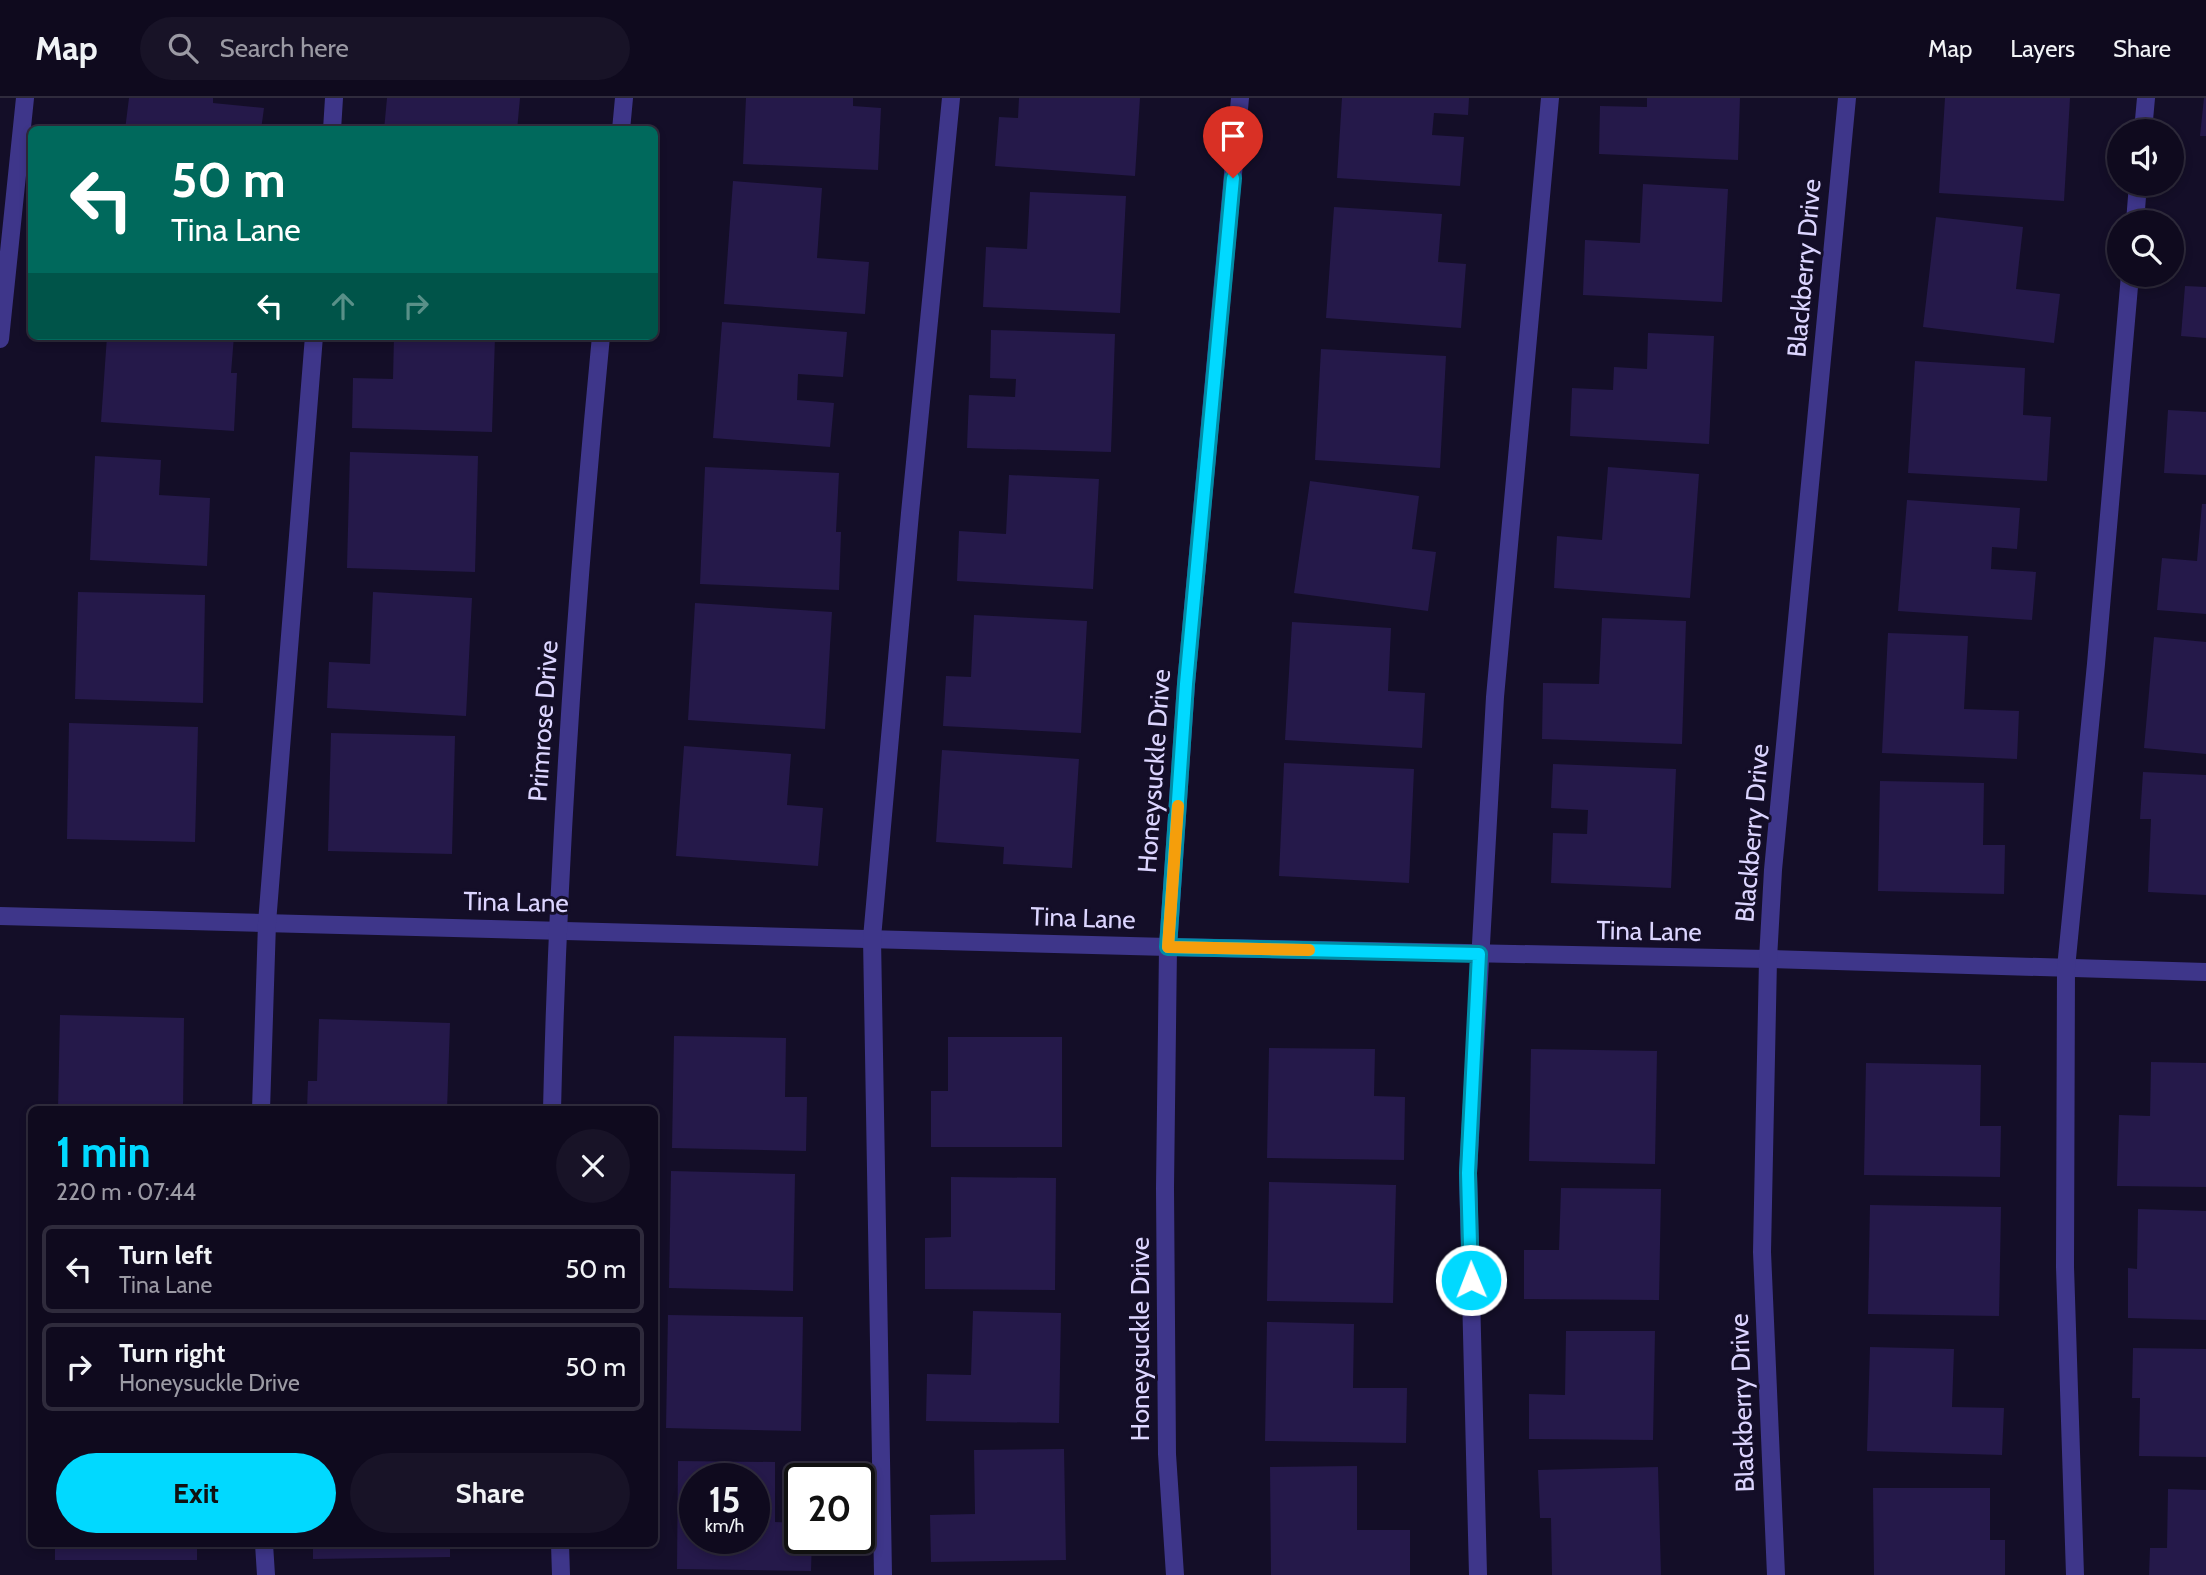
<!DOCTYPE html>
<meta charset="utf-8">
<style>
:root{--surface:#0f0a1e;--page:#181327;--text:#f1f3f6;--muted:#9b9aa4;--line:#2f2b3c;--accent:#01d9ff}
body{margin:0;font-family:Cabin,sans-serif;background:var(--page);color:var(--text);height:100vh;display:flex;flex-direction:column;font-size:26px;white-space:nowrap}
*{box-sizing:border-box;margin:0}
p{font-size:23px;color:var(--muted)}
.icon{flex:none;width:38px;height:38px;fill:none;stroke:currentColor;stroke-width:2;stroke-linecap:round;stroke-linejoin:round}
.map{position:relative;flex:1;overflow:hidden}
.side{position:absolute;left:28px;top:1008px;width:630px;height:441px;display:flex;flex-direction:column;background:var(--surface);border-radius:10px;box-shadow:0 4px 10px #0003,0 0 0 2px var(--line)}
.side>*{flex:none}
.banner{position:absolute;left:28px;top:28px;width:630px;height:214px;border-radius:10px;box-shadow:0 4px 10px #0003,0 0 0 2px var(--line);background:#00695c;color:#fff;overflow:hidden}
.tools{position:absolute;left:2107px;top:21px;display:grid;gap:14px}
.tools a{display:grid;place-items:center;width:77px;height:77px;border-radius:50%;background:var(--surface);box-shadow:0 4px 10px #0003,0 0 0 2px var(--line);font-size:35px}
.speed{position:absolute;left:679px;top:1365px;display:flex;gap:14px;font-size:35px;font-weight:700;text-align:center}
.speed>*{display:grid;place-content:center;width:91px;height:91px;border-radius:50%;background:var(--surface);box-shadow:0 4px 10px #0003,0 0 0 2px var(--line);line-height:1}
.speed small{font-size:18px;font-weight:400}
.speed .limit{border:4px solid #111;border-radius:10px;background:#fff;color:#111}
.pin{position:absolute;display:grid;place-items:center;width:60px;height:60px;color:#fff;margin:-72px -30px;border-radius:50% 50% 50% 0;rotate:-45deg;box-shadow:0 0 7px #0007}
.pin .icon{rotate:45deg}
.me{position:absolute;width:77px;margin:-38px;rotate:359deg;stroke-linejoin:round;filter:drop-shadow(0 0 5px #0008)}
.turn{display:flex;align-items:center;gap:24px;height:147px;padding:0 28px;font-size:32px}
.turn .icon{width:91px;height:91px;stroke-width:2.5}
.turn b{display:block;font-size:49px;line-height:60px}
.lanes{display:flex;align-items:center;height:66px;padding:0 28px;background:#0003;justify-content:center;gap:35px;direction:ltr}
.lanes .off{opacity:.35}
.round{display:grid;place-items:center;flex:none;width:74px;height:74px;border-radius:37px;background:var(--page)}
.overview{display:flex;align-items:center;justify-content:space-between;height:119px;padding:0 28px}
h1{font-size:42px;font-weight:700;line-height:52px;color:var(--accent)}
.action{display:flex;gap:14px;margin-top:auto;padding:14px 28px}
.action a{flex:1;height:80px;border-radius:42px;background:var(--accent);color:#111;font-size:28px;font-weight:700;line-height:80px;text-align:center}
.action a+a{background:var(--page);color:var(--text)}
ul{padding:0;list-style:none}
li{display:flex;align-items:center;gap:21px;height:88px;margin:0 14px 10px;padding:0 14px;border:4px solid var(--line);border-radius:10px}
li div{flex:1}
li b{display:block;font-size:26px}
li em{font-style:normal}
header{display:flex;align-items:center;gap:42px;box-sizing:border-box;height:98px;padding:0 35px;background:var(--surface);border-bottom:2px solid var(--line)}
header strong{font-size:33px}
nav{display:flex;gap:38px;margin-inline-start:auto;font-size:24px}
.search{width:490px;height:63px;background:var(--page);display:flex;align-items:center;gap:18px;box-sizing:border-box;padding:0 24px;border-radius:38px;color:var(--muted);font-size:26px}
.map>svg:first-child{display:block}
.building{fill:#25194a;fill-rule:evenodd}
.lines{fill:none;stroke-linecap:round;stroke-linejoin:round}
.minor{stroke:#3e368a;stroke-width:18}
.route-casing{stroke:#018da6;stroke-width:18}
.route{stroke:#01d9ff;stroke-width:12}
.slow{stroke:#f59e0b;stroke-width:12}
.labels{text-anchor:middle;stroke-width:6;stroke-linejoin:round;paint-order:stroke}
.street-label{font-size:26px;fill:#dcd5ff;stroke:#140e28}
</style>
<header>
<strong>Map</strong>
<div class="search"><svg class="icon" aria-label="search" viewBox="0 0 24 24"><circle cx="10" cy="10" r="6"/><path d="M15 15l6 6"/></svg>Search here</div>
<nav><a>Map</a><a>Layers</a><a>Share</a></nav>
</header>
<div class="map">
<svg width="2206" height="1477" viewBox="0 0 2206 1477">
<rect width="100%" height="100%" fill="#140e28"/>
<g class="building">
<polygon points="129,0 213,0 213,5 264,10 261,32 125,32"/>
<polygon points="387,0 520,0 517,32 384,32"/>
<polygon points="746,0 853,0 853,8 881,10 878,72 743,66"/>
<polygon points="1019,0 1140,0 1135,78 995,68 999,19 1018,20"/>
<polygon points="1342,0 1469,0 1468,17 1434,15 1432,37 1464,39 1460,88 1337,80"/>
<polygon points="1647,0 1740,0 1738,62 1599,56 1600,8 1647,9"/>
<polygon points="1945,0 2070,0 2064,103 1939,95"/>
<polygon points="2204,0 2206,0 2206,38 2200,38"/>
<polygon points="733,83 822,90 817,160 869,164 865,216 724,206"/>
<polygon points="1643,86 1728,91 1722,204 1583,197 1585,142 1640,145"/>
<polygon points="1030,94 1126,98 1120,215 983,209 986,149 1027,151"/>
<polygon points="1334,109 1442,116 1438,164 1466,166 1461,230 1326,220"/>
<polygon points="1936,119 2023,129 2016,191 2060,196 2054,245 1923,229"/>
<polygon points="2185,188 2206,189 2206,240 2181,238"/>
<polygon points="722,224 847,234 843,279 798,276 797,302 834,305 830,349 713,340"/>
<polygon points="991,232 1115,236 1111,354 967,350 969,297 1015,299 1016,281 990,280"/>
<polygon points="1648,235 1714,238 1709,346 1570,338 1572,290 1613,292 1614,269 1647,271"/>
<polygon points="107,238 234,238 231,275 237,275 234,333 101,324"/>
<polygon points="394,238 495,238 492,334 352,330 353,280 393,281"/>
<polygon points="1321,251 1446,258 1440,370 1315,362"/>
<polygon points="1915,263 2025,270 2023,317 2051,319 2047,383 1908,375"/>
<polygon points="2168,312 2206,314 2206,377 2164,375"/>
<polygon points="350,354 478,358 475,474 347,470"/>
<polygon points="95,358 161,362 159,397 210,400 207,468 90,462"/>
<polygon points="705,369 839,375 836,434 841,434 839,492 700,486"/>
<polygon points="1608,369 1699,376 1690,500 1554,490 1557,438 1602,442"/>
<polygon points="1009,377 1099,381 1093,491 957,483 959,433 1006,436"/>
<polygon points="1310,383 1419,398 1412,451 1436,454 1428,513 1294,495"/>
<polygon points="1907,402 2020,410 2017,451 1992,449 1991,471 2036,474 2032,522 1898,513"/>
<polygon points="2202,406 2206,406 2206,516 2157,512 2162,460 2197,463"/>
<polygon points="78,494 205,497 203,605 75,601"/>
<polygon points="373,494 472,500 466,618 327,610 329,564 370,566"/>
<polygon points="695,505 832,514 825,631 688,622"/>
<polygon points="974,517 1087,523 1081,635 943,628 946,578 971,579"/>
<polygon points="1602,520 1686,523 1682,646 1542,641 1543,585 1599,586"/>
<polygon points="1292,524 1391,530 1388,593 1425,595 1422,650 1285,642"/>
<polygon points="1888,535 1968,538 1964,611 2019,613 2017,661 1882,655"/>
<polygon points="2154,539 2206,544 2206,656 2144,650"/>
<polygon points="69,625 198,629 195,744 67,741"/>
<polygon points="331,635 455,638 452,756 328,753"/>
<polygon points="684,648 791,656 787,707 823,710 818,768 676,758"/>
<polygon points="942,652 1079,661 1072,770 1003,766 1004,749 936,744"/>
<polygon points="1284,665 1414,671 1409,785 1279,778"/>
<polygon points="1553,666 1676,671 1671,790 1551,785 1553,735 1587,736 1588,712 1551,710"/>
<polygon points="2143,674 2206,677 2206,797 2148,794 2151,721 2140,721"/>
<polygon points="1880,683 1984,685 1983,747 2005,747 2004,796 1878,793"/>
<polygon points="60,917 184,920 183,1012 58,1012"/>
<polygon points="319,921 450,925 447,1012 307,1012 308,983 317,983"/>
<polygon points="674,938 786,940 785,999 807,999 806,1053 672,1050"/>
<polygon points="948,939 1062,939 1062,1049 931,1049 931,993 948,993"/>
<polygon points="1269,950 1375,951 1374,998 1405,999 1404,1062 1267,1060"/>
<polygon points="1531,951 1657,953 1655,1066 1529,1063"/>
<polygon points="2151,964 2206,965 2206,1089 2117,1088 2119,1017 2150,1018"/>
<polygon points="1866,965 1981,967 1980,1028 2001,1028 2000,1079 1864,1077"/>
<polygon points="671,1073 795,1076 793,1193 669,1190"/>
<polygon points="951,1079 1056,1080 1055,1192 925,1191 925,1140 951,1139"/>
<polygon points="1269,1084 1396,1087 1393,1205 1267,1203"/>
<polygon points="1561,1090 1661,1091 1659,1202 1524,1201 1524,1152 1559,1152"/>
<polygon points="1870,1107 2001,1109 1999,1218 1868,1216"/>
<polygon points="2138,1111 2206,1113 2206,1222 2128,1220 2128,1170 2137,1171"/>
<polygon points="973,1213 1061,1215 1059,1325 926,1323 927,1276 971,1277"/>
<polygon points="668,1217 803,1219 801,1333 666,1330"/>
<polygon points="1267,1224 1354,1226 1353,1290 1407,1290 1406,1345 1265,1343"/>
<polygon points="1566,1233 1655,1233 1653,1342 1529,1341 1529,1296 1565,1297"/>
<polygon points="1870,1249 1954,1251 1952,1309 2004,1310 2002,1357 1867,1353"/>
<polygon points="2133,1250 2206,1251 2206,1359 2139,1358 2140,1300 2132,1300"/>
<polygon points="1064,1351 1066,1462 931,1464 930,1417 975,1416 974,1352"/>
<path d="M 678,1363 L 775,1364 L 775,1424 L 800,1425 L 800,1440 L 812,1440 L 811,1473 L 677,1471 ZM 695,1381 L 754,1381 L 754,1440 L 695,1440 Z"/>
<polygon points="1357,1368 1357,1432 1410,1432 1410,1477 1271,1477 1270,1369"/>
<polygon points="1658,1369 1661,1477 1552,1477 1551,1420 1540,1420 1538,1372"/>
<polygon points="1873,1390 1990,1390 1990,1442 2005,1442 2005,1477 1874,1477"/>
<polygon points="2168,1391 2206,1392 2206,1477 2149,1477 2150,1450 2167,1450"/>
<rect x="55" y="1446" width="142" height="16"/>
<polygon points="313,1446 450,1446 450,1459 313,1461"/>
</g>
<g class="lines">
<g class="minor">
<polyline points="332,32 334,0"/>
<polyline points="621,32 624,0"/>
<polyline points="2143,33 2146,0"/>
<polyline points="2135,124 2138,86"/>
<polyline points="0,241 25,0"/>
<polyline points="0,818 1168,849 1768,861 2206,874"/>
<polyline points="261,1012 267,825 314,238"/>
<path d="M 552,1012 C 558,753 576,495 601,238"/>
<polyline points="264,1446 266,1477"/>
<polyline points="560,1446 561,1477"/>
<polyline points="883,1477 872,840 910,415 951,0"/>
<polyline points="1175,1477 1167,1356 1165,1090 1168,849 1186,586 1240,0"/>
<polyline points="1478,1477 1468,1075 1495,599 1550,0"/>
<polyline points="1776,1477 1762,1154 1768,861 1773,772 1847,0"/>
<polyline points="2075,1477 2065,1169 2066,870 2096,566 2130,177"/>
</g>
</g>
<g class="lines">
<g class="route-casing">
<polyline id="route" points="1233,80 1186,586 1168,849 1479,856 1468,1075 1471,1182"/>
</g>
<use href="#route" class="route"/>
<polyline class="slow" points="1178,708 1168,849 1309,852"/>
</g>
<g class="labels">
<g class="street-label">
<text transform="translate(1804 170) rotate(-85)" y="9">Blackberry Drive</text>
<text transform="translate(543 623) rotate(-86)" y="9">Primrose Drive</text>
<text transform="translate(1154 673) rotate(-86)" y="9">Honeysuckle Drive</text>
<text transform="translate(1752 735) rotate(-85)" y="9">Blackberry Drive</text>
<text transform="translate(516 804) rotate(1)" y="9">Tina Lane</text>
<text transform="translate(1083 820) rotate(2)" y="9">Tina Lane</text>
<text transform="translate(1649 833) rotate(1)" y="9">Tina Lane</text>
<text transform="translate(1140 1241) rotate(-90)" y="9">Honeysuckle Drive</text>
<text transform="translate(1742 1305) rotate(-92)" y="9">Blackberry Drive</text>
</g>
</g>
</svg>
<div class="tools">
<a><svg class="icon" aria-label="sound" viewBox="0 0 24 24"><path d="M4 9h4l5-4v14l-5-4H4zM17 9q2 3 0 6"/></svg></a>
<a><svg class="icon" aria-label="search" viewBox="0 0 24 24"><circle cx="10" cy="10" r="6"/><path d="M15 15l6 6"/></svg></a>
</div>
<div class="speed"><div>15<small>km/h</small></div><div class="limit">20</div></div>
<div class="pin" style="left:1233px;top:80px;background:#d93025"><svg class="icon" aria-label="arrive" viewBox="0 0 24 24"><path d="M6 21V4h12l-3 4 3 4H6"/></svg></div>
<svg class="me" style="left:1471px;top:1182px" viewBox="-20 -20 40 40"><circle r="17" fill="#01d9ff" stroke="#fff" stroke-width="3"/><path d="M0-11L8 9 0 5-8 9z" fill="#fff"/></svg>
<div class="banner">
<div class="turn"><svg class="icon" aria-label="left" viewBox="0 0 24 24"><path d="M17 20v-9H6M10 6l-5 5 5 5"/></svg><div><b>50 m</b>Tina Lane</div></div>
<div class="lanes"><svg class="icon" aria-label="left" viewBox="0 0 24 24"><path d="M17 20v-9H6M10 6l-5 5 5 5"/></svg><svg class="icon off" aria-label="ahead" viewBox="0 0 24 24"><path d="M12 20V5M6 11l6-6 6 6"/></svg><svg class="icon off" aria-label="right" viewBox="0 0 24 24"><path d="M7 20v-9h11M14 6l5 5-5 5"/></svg></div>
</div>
<section class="side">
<div class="overview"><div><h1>1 min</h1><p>220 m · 07:44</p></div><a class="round"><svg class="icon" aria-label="close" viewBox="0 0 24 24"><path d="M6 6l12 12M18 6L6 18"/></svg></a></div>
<ul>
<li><svg class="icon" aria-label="left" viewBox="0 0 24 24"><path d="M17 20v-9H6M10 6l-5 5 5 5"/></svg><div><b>Turn left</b><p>Tina Lane</p></div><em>50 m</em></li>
<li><svg class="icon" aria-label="right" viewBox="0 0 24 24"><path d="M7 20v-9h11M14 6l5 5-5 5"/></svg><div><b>Turn right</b><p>Honeysuckle Drive</p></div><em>50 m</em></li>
</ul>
<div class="action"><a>Exit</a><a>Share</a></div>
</section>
</div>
